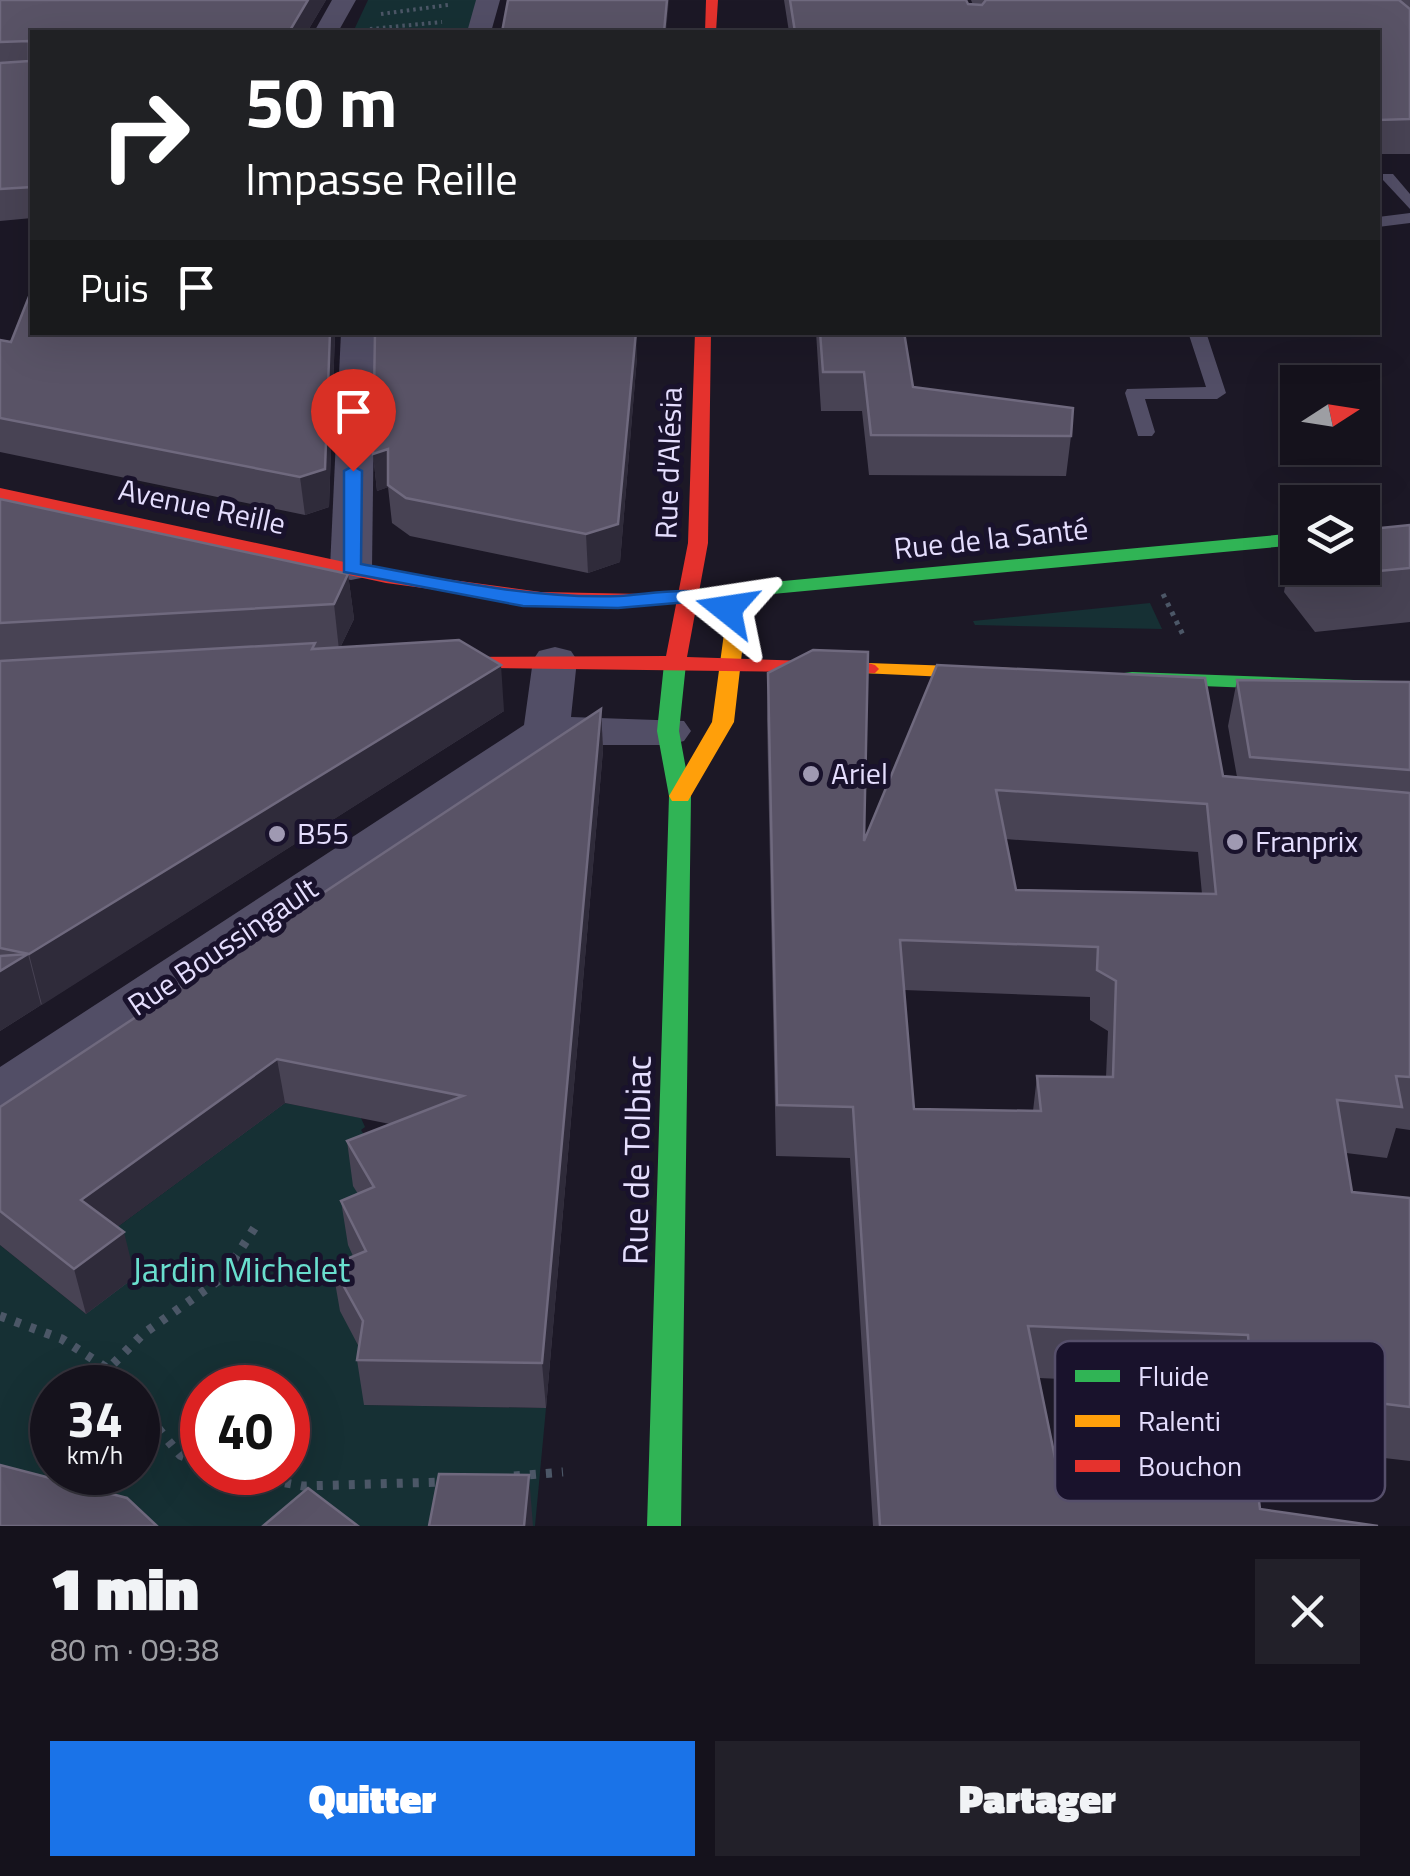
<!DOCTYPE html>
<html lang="fr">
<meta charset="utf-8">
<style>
:root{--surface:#15121c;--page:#222029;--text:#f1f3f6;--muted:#9d9ea3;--line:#34323b;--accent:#1a73e8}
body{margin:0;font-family:"Titillium Web",sans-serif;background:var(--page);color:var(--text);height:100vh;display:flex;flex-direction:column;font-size:38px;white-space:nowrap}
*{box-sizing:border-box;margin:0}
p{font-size:32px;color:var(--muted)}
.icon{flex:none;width:55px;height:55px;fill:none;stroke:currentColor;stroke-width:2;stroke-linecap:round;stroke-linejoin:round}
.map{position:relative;height:1526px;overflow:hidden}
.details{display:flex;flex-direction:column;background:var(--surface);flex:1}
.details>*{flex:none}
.top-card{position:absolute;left:30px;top:30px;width:1350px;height:305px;border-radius:0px;box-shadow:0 10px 40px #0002,0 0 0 2px var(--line);background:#202124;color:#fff;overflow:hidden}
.needle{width:65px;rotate:78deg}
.buttons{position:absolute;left:1280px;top:365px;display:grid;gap:20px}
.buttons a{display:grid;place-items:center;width:100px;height:100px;border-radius:0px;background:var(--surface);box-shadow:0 10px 40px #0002,0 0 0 2px var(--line);font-size:50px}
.speed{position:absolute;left:30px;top:1365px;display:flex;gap:20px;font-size:50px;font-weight:700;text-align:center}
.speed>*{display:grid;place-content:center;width:130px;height:130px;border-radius:50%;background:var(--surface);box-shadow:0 10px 40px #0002,0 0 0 2px var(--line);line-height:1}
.speed small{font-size:25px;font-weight:400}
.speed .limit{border:15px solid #d22;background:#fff;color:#111}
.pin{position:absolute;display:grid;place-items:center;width:85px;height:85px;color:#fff;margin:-102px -42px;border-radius:50% 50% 50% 0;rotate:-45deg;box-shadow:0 0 10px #0007}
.pin .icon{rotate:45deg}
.me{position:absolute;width:110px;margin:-55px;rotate:285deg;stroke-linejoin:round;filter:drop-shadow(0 0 8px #0008)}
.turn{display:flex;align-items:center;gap:35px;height:210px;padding:0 50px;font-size:45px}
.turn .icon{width:130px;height:130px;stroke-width:2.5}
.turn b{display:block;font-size:70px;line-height:85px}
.then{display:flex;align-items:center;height:95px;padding:0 50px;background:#0003;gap:20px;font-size:38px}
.round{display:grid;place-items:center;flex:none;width:105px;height:105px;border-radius:0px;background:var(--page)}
.headline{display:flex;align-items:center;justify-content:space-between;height:170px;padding:0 50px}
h1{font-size:60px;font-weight:800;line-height:75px}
.cta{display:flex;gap:20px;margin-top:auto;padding:20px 50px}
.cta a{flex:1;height:115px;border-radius:0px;background:var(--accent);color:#fff;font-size:40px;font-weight:800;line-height:115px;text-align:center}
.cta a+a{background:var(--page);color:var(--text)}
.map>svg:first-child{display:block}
.green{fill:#163034;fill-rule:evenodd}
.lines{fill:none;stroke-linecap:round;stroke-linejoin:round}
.path-far2{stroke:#4c5767;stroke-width:4;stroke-dasharray:2.5 4;stroke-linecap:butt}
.path-far1{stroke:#4c5767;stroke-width:5;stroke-dasharray:4 6;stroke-linecap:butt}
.path{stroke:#4c5767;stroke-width:9;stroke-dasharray:6 10;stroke-linecap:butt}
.lane{fill:#524e66;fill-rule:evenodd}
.street{fill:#524e66;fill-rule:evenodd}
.fast{fill:#30b455;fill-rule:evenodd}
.slow{fill:#ff9f0a;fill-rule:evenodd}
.jam{fill:#e5322d;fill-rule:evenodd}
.wall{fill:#484354;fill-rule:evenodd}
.shaded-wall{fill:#2f2b3a}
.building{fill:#595366;stroke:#6f697e;stroke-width:2.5;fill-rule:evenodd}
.route{fill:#1a73e8;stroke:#114b97;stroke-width:2.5}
.poi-dot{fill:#9f99b2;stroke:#19122c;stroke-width:4}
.labels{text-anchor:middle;stroke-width:10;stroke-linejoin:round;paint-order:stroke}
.street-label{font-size:30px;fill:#e5defe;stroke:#19122c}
.poi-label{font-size:30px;fill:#e5defe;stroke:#19122c;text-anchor:start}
.near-street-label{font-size:35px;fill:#e5defe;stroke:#19122c}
.near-park-label{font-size:35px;fill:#69dfce;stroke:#19122c}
.key{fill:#19122c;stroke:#564f6b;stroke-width:2.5}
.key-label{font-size:28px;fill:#e5defe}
</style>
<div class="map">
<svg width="1410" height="1526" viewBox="0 0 1410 1526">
<rect width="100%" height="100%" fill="#1c1826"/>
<g class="green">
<polygon points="368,0 480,0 469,32 353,32"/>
<polygon points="1150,603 1162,629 975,625 973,621"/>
<path d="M 285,1103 L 361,1118 L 365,1127 L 361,1130 L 387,1172 L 364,1405 L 546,1408 L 535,1526 L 20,1526 L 0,1521 L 0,1245 L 86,1314 L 93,1245 ZM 52,1388 L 138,1388 L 138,1472 L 52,1472 ZM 202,1388 L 288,1388 L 288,1472 L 202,1472 Z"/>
</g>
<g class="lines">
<g class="path-far2">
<polyline points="381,14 448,5"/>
<polyline points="370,29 442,22"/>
</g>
<polyline class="path-far1" points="1163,594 1184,637"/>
<g class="path">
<polyline points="0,1316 62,1339 108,1369"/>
<polyline points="123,1388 108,1369 143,1334 222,1278 259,1221"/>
<polyline points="138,1404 180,1455 202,1464"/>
<polyline points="222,1472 303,1486 442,1482"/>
<polyline points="514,1476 563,1472"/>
</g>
<g class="lane">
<polygon points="1383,174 1393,174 1410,194 1410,209 1383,180"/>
<polygon points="1410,213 1410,223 1378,227 1378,217"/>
<polygon points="1188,332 1206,332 1226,393 1217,399 1145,399 1155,432 1152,436 1138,436 1125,393 1127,389 1206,387"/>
</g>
<g class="street">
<polygon points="332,0 356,0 338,32 314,32"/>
<polygon points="476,0 500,0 491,32 467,32"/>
<polygon points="341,332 375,332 372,568 366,577 351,580 336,577 330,568"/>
<polygon points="555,647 571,651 577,660 571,717 684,721 691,731 684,741 668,745 556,745 21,1110 0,1116 0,1067 524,725 533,660 539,651"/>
</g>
<g class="fast">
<polygon points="1298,533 1298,545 644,606 634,600 644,594"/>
<polygon points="675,658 686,664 679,731 691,796 681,1526 647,1526 669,796 657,731 664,664"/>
<polygon points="1132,672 1410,682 1410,694 1124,683 1121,678 1124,673"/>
</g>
<g class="slow">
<polygon points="735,620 745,626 734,722 688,801 672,801 669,796 712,722 725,626"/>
<polygon points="868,663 1011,668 1022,674 1011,680 861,673 857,669 861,665"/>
</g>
<g class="jam">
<polygon points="706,0 718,0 716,32 705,32"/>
<polygon points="695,332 711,332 708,543 687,657 868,663 875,665 879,669 875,673 410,667 407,663 417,657 666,656 688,543"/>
<polygon points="0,488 386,571 541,592 644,594 654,600 644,606 541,604 386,583 0,500"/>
</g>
</g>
<g class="wall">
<polygon points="0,0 326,0 307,32 32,32 32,218 0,221"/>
<polygon points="784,0 966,0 968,4 973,5 971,0 1410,0 1410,154 1378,154 1378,32 789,32"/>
<polygon points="32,332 335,332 329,507 305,515 0,452 0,340 11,342"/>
<polygon points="816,332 904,332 913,387 1071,436 1066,476 869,475 862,411 821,411"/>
<polygon points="637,357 620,562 588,573 410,536 392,523 388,487 377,491 373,454"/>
<polygon points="0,499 348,574 354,619 340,648 504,711 0,1031"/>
<polygon points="1410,525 1410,622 1315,632 1284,592 1294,537 1298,537 1298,568 1362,568"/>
<path d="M 937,665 L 1223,776 L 1237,777 L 1228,726 L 1237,680 L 1410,682 L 1410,1130 L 1396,1128 L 1387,1158 L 1346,1153 L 1352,1192 L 1410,1198 L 1410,1461 L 1367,1456 L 1364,1468 L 1239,1450 L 1235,1387 L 1039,1378 L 1061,1487 L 1260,1509 L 1378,1526 L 873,1526 L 850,1158 L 776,1156 L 767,719 L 768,673 L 864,841 ZM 1005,839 L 1198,852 L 1202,894 L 1016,890 ZM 904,990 L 1090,997 L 1090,1020 L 1108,1031 L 1106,1077 L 1037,1076 L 1033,1111 L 914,1109 Z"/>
<polygon points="601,709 603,750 546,1408 364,1405 357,1360 359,1347 340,1311 332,1265 353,1256 348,1245 341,1201 358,1194 353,1186 347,1141 390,1124 285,1103 117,1227 135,1277 86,1314 0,1245 0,1107"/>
</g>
<g class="shaded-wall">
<polygon points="308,0 326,0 307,32 289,32"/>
<polygon points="667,0 669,0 666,32 664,32"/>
<polygon points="330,332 335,332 329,507 305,515 300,477"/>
<polygon points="636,332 637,357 620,562 588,573 586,534"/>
<polygon points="388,449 392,486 377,491 373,454"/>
<polygon points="348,574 354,619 339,650 334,604"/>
<polygon points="501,665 504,711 42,1005 29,954"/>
<polygon points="601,709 603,750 546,1408 542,1363"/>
<polygon points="28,954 41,1005 0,1031 0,971"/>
<polygon points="277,1059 285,1103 93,1245 81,1200"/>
<polygon points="124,1232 135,1277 86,1314 74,1269"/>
<polygon points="529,1475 533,1526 524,1526"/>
</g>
<g class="building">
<polygon points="0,0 308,0 289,32 32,32 32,187 0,189 0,63 29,61 29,41 0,42"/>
<polygon points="508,0 667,0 664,32 502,32"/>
<polygon points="790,0 966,0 968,4 982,5 986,0 1399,0 1410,9 1410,119 1378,120 1378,32 795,32"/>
<polygon points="32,289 32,332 330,332 325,469 300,477 0,418 0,340 11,342"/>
<polygon points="375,332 636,332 618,524 586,534 406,498 388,485 388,449 373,454"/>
<polygon points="820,332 904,332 913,387 1073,408 1071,436 871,435 864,372 823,372"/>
<polygon points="0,499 348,574 334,604 0,623"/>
<polygon points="1410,525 1410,568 1327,576 1320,568 1362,568 1362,530"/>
<polygon points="459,640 501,665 29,954 0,948 0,661 315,643 312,649"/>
<path d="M 813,650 L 868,652 L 864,841 L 937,665 L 1205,678 L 1223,776 L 1410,793 L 1410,1077 L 1396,1076 L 1402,1107 L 1337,1100 L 1352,1192 L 1410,1198 L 1410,1407 L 1378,1403 L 1380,1415 L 1252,1398 L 1248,1335 L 1028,1326 L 1061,1487 L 1258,1493 L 1260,1509 L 1378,1526 L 880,1526 L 853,1107 L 777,1105 L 768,673 ZM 996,790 L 1207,804 L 1216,894 L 1016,890 ZM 900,940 L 1098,947 L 1097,970 L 1116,981 L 1113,1077 L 1037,1076 L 1041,1111 L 914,1109 Z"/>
<polygon points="1237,680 1410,682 1410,770 1250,757"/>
<polygon points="601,709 542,1363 357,1360 363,1321 332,1265 366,1251 341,1201 374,1187 347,1141 463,1096 277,1059 81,1200 124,1232 74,1269 0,1211 0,1107"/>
<polygon points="28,954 0,971 0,956"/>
<polygon points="0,1465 127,1498 157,1526 0,1526"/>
<polygon points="439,1474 529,1475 524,1526 429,1526"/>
<polygon points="308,1488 358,1526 263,1526"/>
</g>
<path class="route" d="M 353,466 L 362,471 L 361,564 C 447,580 531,599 619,596 C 657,594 707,580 737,609 L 727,615 L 688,602 L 618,608 L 523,606 L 344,572 L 344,471 Z"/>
<g class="poi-dot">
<circle cx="811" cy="774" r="10"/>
<circle cx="277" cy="834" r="10"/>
<circle cx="1235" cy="842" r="10"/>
</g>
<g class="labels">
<g class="street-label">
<text transform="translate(669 463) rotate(-88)" y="10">Rue d'Alésia</text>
<text transform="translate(202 507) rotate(12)" y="10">Avenue Reille</text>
<text transform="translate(991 539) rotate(-6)" y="10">Rue de la Santé</text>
<text transform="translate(223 947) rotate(-34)" y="10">Rue Boussingault</text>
</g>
<g class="poi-label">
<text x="831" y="784">Ariel</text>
<text x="297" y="844">B55</text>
<text x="1255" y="852">Franprix</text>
</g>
<g class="near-street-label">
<text transform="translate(637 1160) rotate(-89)" y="12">Rue de Tolbiac</text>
</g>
<g class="near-park-label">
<text x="241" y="1282">Jardin Michelet</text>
</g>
</g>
<rect x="1055" y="1341" width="330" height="160" rx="15" class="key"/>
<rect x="1075" y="1370" width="45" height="12" fill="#30b455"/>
<rect x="1075" y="1415" width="45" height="12" fill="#ff9f0a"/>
<rect x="1075" y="1460" width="45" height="12" fill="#e5322d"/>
<g class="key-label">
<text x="1138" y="1386">Fluide</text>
<text x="1138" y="1431">Ralenti</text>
<text x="1138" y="1476">Bouchon</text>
</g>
</svg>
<div class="buttons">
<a><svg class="needle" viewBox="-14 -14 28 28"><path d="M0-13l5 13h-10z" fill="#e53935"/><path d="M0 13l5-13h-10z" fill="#9d9ea3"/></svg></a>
<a><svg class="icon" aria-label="layers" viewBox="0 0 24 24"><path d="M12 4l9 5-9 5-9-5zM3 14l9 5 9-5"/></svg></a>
</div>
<div class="speed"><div>34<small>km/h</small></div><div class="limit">40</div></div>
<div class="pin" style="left:353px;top:471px;background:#d93025"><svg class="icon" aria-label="arrive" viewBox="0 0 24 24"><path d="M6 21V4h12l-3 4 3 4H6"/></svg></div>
<svg class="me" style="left:727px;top:609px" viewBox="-20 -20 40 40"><path d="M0-17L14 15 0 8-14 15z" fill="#1a73e8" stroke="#fff" stroke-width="4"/></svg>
<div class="top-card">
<div class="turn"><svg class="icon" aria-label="right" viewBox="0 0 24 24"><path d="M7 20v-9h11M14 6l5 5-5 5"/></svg><div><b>50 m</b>Impasse Reille</div></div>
<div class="then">Puis<svg class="icon" aria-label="arrive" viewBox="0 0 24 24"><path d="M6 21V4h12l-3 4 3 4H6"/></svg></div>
</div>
</div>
<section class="details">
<div class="headline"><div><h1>1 min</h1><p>80 m · 09:38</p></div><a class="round"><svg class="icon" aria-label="close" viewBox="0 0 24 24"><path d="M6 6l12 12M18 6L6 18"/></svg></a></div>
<div class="cta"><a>Quitter</a><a>Partager</a></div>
</section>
